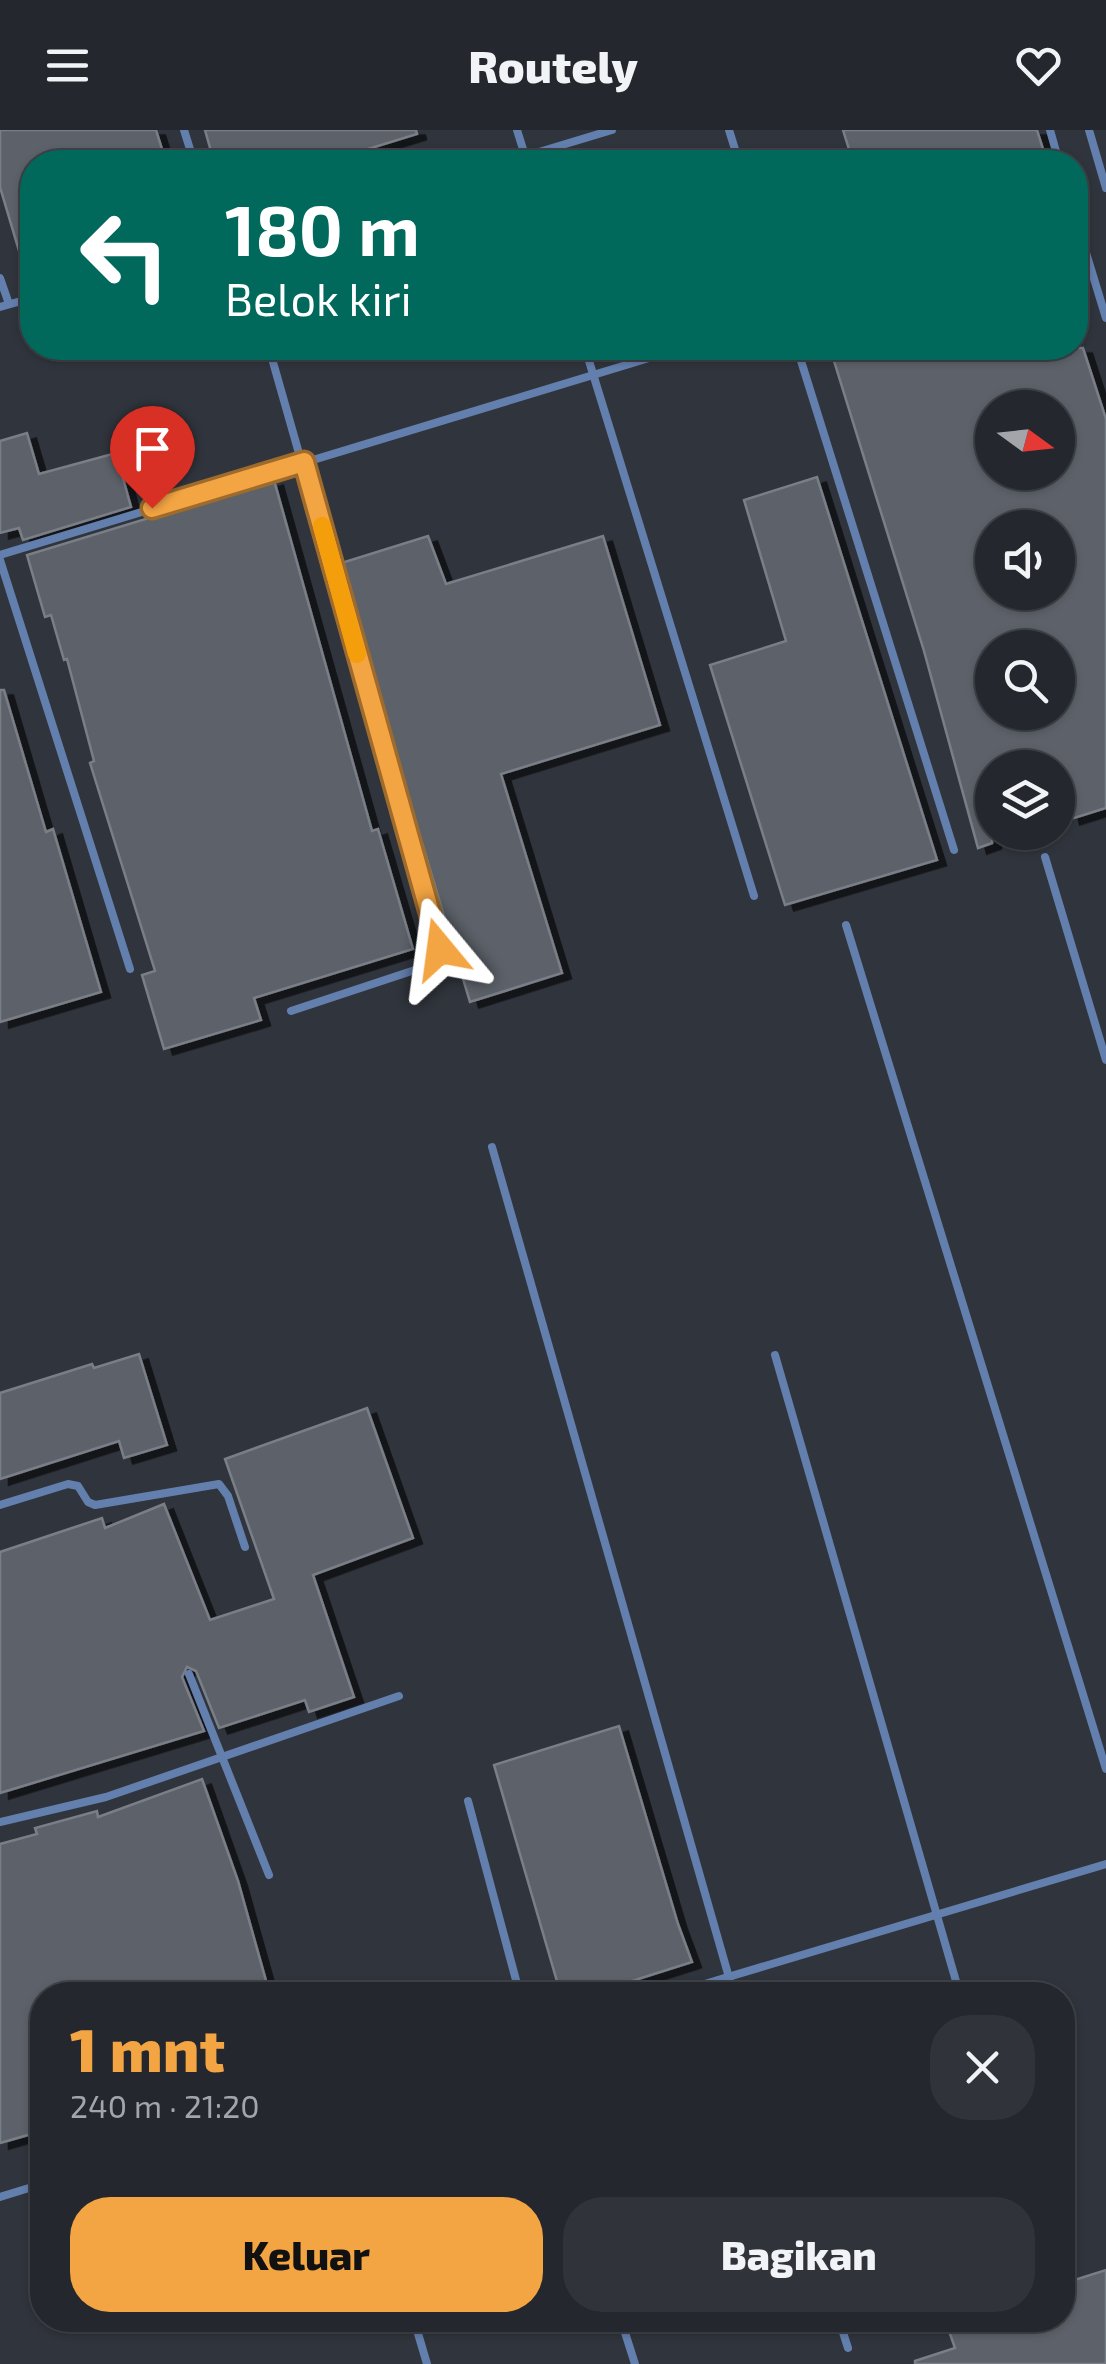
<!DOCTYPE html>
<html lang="id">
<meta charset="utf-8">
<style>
:root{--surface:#24272d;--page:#303339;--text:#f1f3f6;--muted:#a3a5aa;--line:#414449;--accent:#f3a443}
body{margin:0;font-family:"Exo 2",sans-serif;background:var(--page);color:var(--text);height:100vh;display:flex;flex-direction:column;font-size:38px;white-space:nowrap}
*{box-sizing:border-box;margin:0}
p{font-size:32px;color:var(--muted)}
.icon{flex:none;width:55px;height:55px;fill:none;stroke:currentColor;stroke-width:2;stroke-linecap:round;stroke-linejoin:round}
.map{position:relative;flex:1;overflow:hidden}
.panel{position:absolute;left:30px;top:1852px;width:1045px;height:350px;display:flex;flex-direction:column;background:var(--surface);border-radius:40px;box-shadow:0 2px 8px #0004,0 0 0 2px var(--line)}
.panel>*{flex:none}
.banner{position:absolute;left:20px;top:20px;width:1068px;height:210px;border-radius:40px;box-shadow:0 2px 8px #0004,0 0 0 2px var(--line);background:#00695c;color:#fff;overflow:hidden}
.needle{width:65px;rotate:105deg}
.fabs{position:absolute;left:975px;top:260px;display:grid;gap:20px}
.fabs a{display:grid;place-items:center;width:100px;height:100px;border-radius:50%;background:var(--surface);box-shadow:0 2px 8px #0004,0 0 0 2px var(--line);font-size:50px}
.pin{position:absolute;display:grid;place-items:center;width:85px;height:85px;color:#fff;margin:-102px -42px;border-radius:50% 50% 50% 0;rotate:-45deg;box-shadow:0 0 10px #0007}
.pin .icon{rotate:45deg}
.me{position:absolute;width:110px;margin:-55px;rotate:344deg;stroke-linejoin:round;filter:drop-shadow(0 0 8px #0008)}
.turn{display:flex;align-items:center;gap:35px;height:210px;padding:0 40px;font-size:45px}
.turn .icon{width:130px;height:130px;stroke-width:2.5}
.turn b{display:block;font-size:70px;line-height:85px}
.round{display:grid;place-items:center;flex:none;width:105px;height:105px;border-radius:40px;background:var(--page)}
.summary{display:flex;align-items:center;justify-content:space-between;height:170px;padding:0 40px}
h1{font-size:60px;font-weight:800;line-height:75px;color:var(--accent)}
.button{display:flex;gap:20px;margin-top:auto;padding:20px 40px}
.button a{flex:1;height:115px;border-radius:40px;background:var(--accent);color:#111;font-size:40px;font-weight:800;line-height:115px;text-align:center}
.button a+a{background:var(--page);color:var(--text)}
header{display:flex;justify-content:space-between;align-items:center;height:130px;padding:0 40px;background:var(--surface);font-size:45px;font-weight:800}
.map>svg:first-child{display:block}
.building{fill:#5d626a;stroke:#7a7f87;stroke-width:2.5;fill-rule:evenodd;filter:url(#shadow)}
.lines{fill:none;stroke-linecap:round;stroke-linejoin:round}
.lane{stroke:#637fad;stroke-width:8}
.route-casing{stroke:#9e6b2c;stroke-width:25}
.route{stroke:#f3a443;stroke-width:18}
.slow{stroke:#f59e0b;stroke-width:18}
</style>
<header><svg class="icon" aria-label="menu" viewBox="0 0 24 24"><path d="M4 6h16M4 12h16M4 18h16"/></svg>Routely<svg class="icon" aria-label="heart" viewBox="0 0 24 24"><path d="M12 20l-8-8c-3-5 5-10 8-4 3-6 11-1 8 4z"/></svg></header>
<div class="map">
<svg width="1106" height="2234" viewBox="0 0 1106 2234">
<defs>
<filter id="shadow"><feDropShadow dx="9" dy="5.5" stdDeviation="0" flood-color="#0009"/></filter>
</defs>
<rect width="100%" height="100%" fill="#30343c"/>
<g class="building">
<polygon points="0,0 156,0 166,32 32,32 32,150 28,151 0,57"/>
<polygon points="205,0 416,0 417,4 326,32 214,32"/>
<polygon points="843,0 1037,0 1047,32 853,32"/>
<path d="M 830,218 L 1083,218 L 1106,289 L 1106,678 L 1071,689 L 1058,638 L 992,638 L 992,713 L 978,718 L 924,521 ZM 992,278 L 1058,278 L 1058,342 L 992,342 ZM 992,398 L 1058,398 L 1058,462 L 992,462 ZM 992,518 L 1058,518 L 1058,582 L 992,582 Z"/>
<polygon points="27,303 39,344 116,323 131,377 23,410 19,398 0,403 0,311"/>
<polygon points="817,347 937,730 785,775 710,535 786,511 744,370"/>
<polygon points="274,350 372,701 378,699 413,819 254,868 261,890 164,919 142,845 155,841 90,633 94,631 67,529 64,530 51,485 45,487 27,425"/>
<polygon points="428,406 446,454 603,406 660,595 501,644 562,843 470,872 338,434"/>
<polygon points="0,560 4,560 46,702 53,699 101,862 0,892"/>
<polygon points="139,1224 167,1315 124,1328 119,1311 0,1349 0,1263 92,1234 94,1238"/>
<polygon points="367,1278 413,1408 313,1445 354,1567 309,1582 305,1570 219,1598 196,1541 187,1537 182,1547 204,1601 0,1663 0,1422 102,1388 105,1398 164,1374 210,1490 274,1469 225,1329"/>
<polygon points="619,1596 678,1794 692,1832 588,1865 561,1865 494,1635"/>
<polygon points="202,1649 238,1751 270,1865 244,1865 243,1854 204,1865 42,1865 42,2001 0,2013 0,1714 37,1704 35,1698 97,1681 98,1687"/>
<polygon points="1106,2140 1106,2234 915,2234 915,2231 955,2218 949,2201 985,2190 1062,2190 1062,2154"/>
</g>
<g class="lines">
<g class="lane">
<polyline points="184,0 194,32"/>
<polyline points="517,0 527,32"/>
<polyline points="729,0 739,32"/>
<polyline points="1050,0 1059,32"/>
<polyline points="1089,0 1106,58"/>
<polyline points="506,32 612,0"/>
<polyline points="1075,87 1106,188"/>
<polyline points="0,148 9,174"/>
<polyline points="0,177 32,168"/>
<polyline points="269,218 440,819 427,836 291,881"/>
<polyline points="585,218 754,766"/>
<polyline points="797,218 954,720"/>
<polyline points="0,425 682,218"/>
<polyline points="0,430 130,839"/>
<polyline points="1045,727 1106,930"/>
<polyline points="846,795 1106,1639"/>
<polyline points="492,1017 734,1865"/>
<polyline points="775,1225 960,1865"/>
<polyline points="0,1375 68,1354 78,1356 88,1372 95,1375 219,1354 228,1366 245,1417"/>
<polyline points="189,1544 269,1745"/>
<polyline points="468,1671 520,1865"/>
<polyline points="0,1692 106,1667 399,1566"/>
<polyline points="668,1865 1106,1734"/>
<polyline points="0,2067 42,2054"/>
<polyline points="414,2190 427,2234"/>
<polyline points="621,2190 635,2234"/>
<polyline points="839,2190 848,2218"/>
</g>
</g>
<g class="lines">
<g class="route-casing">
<polyline id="route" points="152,378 304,332 440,819"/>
</g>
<use href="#route" class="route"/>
<polyline class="slow" points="322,396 357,524"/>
</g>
</svg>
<div class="fabs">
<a><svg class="needle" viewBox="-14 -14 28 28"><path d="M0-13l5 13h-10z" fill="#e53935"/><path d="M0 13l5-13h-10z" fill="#a3a5aa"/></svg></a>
<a><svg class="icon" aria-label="sound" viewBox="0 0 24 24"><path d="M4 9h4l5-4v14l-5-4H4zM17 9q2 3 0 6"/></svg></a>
<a><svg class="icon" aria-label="search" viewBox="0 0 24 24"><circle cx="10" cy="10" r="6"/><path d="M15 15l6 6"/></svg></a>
<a><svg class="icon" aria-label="layers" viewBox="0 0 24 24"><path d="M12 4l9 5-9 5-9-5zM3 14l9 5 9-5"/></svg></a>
</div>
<div class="pin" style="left:152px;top:378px;background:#d93025"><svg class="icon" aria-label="arrive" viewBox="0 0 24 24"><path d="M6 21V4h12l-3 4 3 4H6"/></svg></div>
<svg class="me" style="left:440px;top:819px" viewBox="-20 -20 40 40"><path d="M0-17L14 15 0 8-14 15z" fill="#f3a443" stroke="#fff" stroke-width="4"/></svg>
<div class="banner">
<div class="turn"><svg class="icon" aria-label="left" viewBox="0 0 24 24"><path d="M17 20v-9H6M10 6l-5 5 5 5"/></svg><div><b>180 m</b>Belok kiri</div></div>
</div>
<section class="panel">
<div class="summary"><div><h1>1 mnt</h1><p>240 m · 21:20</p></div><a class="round"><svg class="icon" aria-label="close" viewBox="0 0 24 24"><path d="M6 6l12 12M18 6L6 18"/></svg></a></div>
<div class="button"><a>Keluar</a><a>Bagikan</a></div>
</section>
</div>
